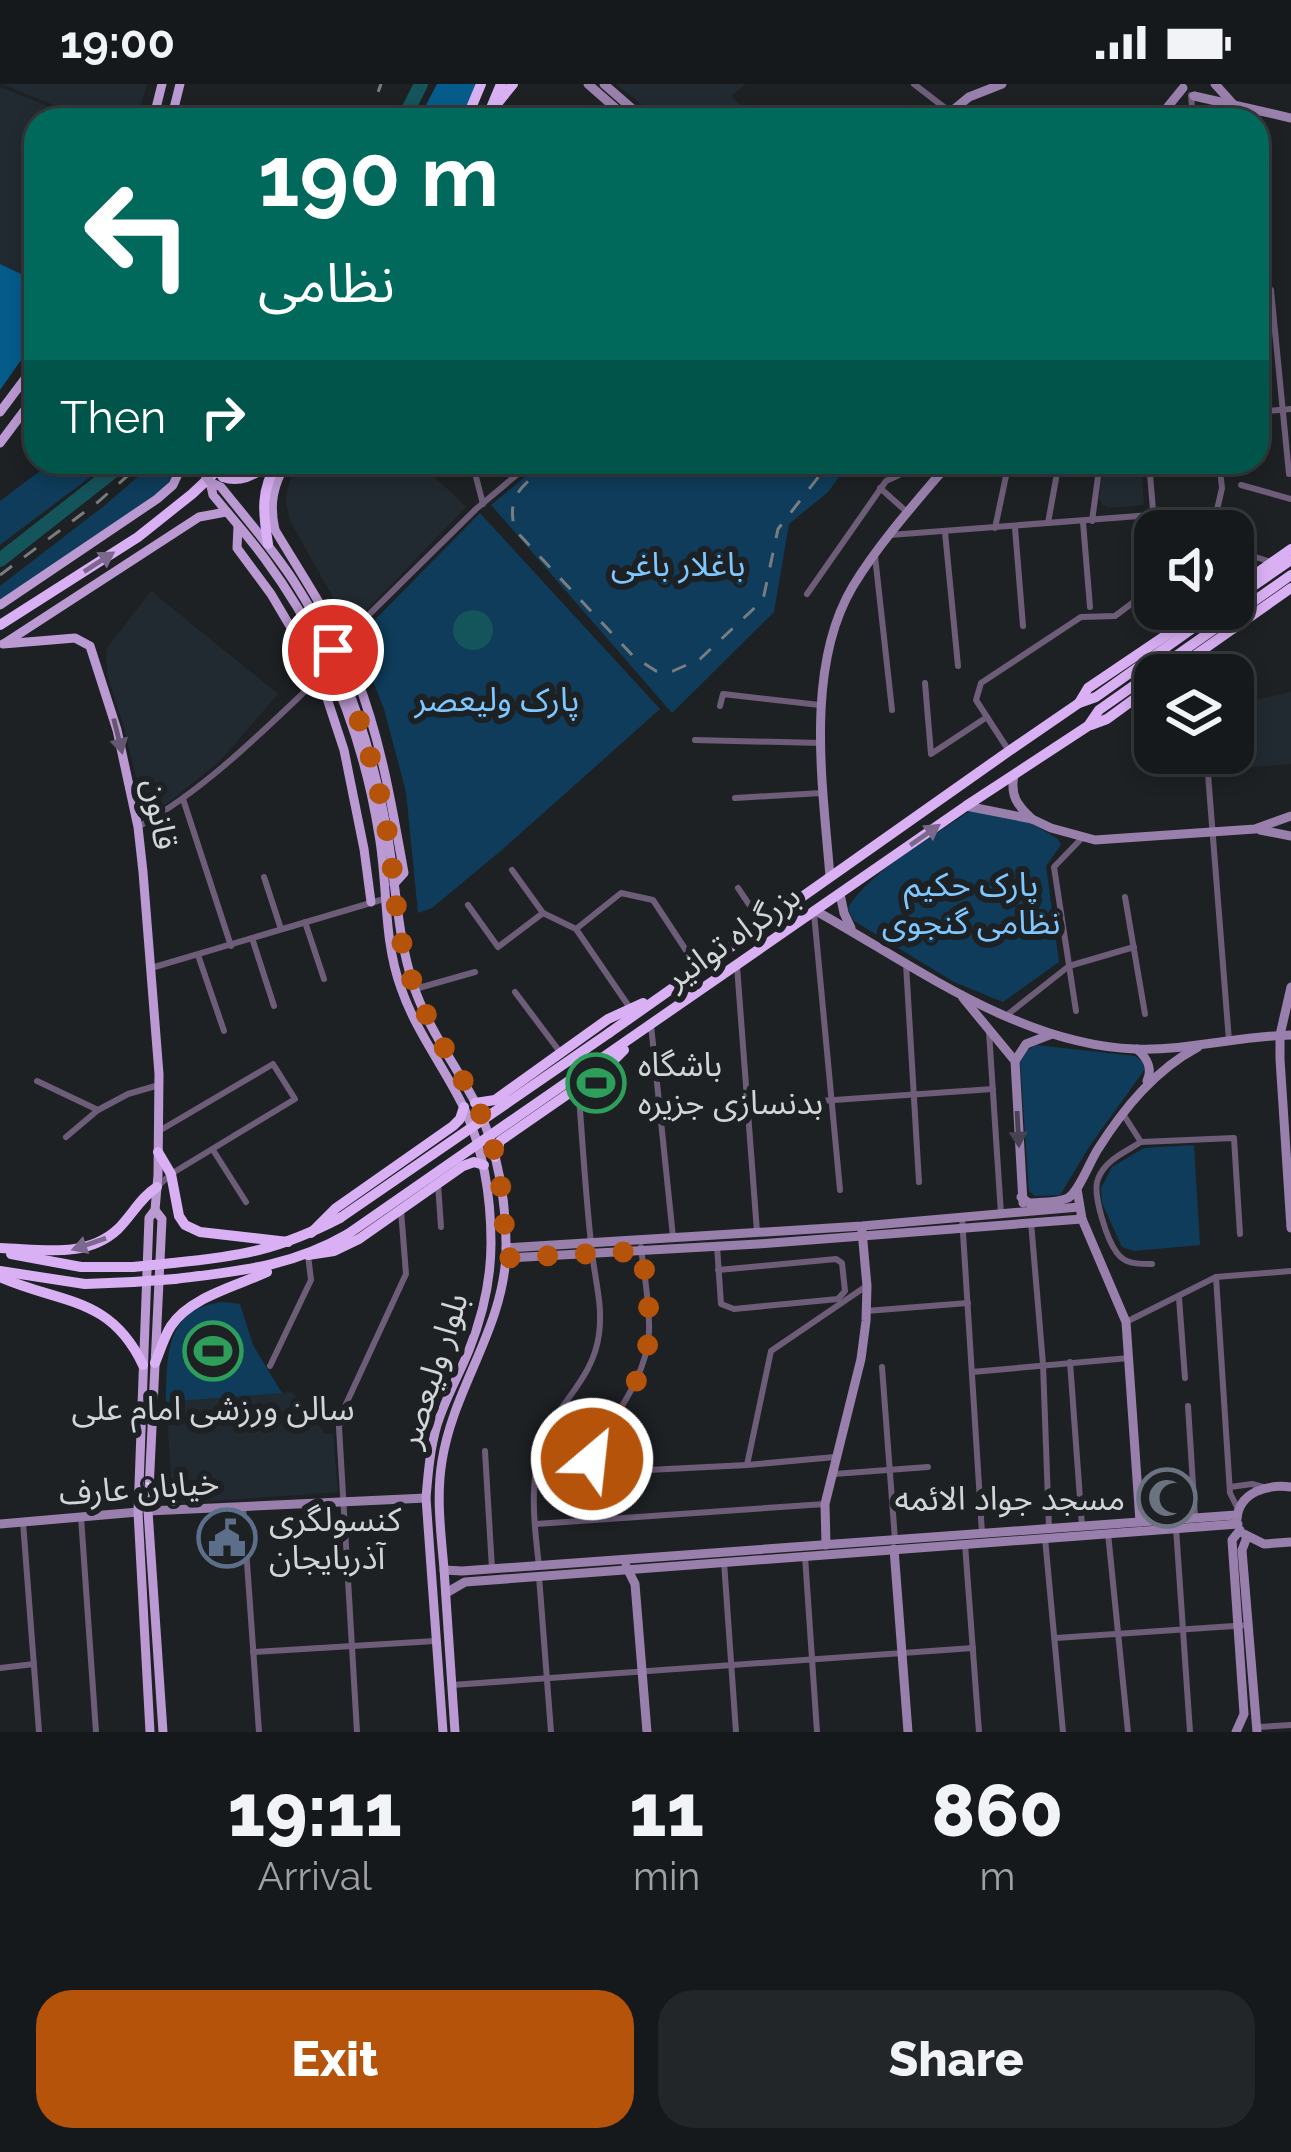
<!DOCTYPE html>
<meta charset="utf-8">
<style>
:root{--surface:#16191b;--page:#232628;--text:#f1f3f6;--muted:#9ea0a3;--line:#35383a;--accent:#b45309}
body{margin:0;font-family:Raleway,"Noto Sans Arabic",sans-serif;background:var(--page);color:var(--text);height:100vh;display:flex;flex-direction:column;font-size:45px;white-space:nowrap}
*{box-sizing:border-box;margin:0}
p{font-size:39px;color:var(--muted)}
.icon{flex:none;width:66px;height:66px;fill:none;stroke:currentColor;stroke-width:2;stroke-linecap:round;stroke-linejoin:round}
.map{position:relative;height:1648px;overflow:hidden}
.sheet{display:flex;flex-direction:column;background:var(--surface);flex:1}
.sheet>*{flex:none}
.hud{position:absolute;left:24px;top:24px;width:1245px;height:366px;border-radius:36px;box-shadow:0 6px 18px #0003,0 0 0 3px var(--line);background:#00695c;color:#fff;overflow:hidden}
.tools{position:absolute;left:1134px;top:426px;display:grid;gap:24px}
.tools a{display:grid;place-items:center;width:120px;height:120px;border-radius:24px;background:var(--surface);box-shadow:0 6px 18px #0003,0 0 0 3px var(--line);font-size:60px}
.pin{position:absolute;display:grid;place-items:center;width:102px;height:102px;color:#fff;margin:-51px;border:6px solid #fff;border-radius:50%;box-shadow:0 3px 12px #0007}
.me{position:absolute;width:132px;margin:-66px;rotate:28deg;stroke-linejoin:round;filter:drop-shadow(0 0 9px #0008)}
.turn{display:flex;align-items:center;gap:42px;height:252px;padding:0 36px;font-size:54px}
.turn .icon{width:156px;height:156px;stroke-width:2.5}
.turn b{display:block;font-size:84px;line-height:102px}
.then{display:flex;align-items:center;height:114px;padding:0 36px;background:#0003;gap:24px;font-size:45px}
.eta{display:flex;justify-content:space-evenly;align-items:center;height:204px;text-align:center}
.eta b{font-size:72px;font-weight:800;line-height:84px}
.action{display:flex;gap:24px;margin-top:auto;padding:24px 36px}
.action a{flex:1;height:138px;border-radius:36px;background:var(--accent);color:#fff;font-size:48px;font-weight:800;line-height:138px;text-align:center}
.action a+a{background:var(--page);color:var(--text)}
.status{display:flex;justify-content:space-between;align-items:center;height:84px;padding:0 60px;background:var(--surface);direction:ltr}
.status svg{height:33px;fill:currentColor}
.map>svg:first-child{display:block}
.built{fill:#222a31}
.green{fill:#0e3c5a}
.forest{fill:#055b8a}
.water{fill:#14545b}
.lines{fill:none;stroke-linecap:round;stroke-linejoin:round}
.river{stroke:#14545b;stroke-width:14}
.street{stroke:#6d5d78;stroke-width:6}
.secondary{stroke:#997fab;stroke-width:9}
.primary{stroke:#bb99d2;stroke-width:9}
.highway{stroke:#dab0f5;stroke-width:10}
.rail{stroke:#7a7d80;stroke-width:3;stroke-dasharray:15 15;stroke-linecap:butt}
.primary-bridge{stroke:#bb99d2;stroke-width:9}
.highway-bridge{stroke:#dab0f5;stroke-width:10}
.oneway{fill:#7c688c}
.oneway2{fill:#655772}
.oneway3{fill:#494253}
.route{stroke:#b45309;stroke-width:21;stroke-dasharray:0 37.8}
.labels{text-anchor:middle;stroke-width:12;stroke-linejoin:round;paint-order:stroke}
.park-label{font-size:33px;fill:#7ec8ff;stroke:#1e2124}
.street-label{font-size:33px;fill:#d3d6d8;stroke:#1e2124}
.poi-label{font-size:33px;fill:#d3d6d8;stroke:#1e2124;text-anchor:start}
</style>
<div class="status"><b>19:00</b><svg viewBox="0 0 49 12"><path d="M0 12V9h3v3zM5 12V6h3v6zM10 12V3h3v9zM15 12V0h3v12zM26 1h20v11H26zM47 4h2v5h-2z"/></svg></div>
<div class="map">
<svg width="1291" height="1648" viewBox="0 0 1291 1648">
<rect width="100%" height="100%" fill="#1e2124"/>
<g class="built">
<polygon points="2,0 147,0 136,36 90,36"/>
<polygon points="616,0 746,0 731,12 756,36 661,36"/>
<polygon points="0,3 83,36 36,36 36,197 0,180"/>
<polygon points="298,378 419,378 466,423 350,543 290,437 286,417 288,402"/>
<polygon points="1104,378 1141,378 1144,421 1109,424 1102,420 1099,414"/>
<polygon points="151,507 278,610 219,678 156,728 144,724 123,640 108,594 106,573 107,564"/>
<polygon points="1291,608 1291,680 1196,688 1195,669 1233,669 1233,621"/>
<polygon points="293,1308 325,1350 333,1350 338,1408 173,1420 166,1318"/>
</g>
<g class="green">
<polygon points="52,378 110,378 0,461 0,417"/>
<path d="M 155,378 L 170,378 C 175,392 171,397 161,407 L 0,520 L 0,502 L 104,422 Z"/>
<polygon points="543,378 850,378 828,408 789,440 774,528 672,629 491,421"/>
<polygon points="480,429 660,625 503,765 432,824 418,829 406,708 384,625 356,555"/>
<path d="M 970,727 L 1021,733 L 1058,755 L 1061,761 L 1046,782 L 1059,878 L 1003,918 L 954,898 L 854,837 L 848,825 C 864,791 938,749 970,727 Z"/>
<polygon points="1036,961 1135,972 1142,977 1145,985 1089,1063 1060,1111 1035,1112 1029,1107 1020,977 1026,967"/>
<polygon points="1194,1061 1200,1161 1134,1167 1122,1163 1102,1119 1101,1104 1112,1083 1144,1064"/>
<path d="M 223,1218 L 240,1220 L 253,1261 L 282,1309 L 166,1318 C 167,1272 165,1224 223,1218 Z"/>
</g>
<g class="forest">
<polygon points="437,0 477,0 461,36 418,36"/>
<polygon points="0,180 36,197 36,255 0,306"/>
</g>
<circle class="water" cx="473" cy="546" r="20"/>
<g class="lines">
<g class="river">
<polyline points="403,36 421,0"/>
<polyline points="0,476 125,378"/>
</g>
<g class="street">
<polyline points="914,0 949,27"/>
<polyline points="1191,11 1193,36"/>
<polyline points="1257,27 1269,171"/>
<polyline points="1271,206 1289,390"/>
<polyline points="1257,328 1291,325"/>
<polyline points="465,378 475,389 483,420"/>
<polyline points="1149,378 1155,450"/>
<polyline points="1241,401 1291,415"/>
<polyline points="880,404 907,428"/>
<polyline points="1092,437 1100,378"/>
<polyline points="1083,438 1090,523"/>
<polyline points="1048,439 1059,378"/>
<polyline points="995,444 1009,378"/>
<polyline points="1015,444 1023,542"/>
<polyline points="945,448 958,582"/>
<polyline points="890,451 1217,426 1222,404 1219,378"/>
<polyline points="1233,466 1268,477"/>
<polyline points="875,472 892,626"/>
<polyline points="807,510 886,397 927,378"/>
<polyline points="333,566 476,425 532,378"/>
<polyline points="925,599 931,670 987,633"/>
<polyline points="720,622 723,610 820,621"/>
<polyline points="695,656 821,659"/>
<polyline points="1009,667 976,616 981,599 1081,533 1115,532 1155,502"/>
<polyline points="1208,690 1229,957"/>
<polyline points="735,714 822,709"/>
<polyline points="183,715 231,862"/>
<path d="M 138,743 C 207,704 263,647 320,593"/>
<polyline points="512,786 543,829 576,845 630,924"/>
<polyline points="264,793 281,845"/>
<polyline points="738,804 763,841"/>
<polyline points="1125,813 1145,930"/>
<polyline points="468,821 498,863 543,829"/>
<polyline points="814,829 840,1106"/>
<polyline points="305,838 324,895"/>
<polyline points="576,845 621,809 653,816 697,883"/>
<polyline points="252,854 274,922"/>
<polyline points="198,871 224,947"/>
<polyline points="906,880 919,1098"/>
<polyline points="737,882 757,1148"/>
<polyline points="151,884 384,815"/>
<polyline points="415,905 475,888"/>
<polyline points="515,908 560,968"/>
<polyline points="1076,927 1054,783 1082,754"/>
<polyline points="1007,931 1069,882 1134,863"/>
<polyline points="651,941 673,1153"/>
<polyline points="989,948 1001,1130"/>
<polyline points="37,997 98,1026 66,1053"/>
<polyline points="748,1022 993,1005"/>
<polyline points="98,1026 128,1010 159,1001"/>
<path d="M 1123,1030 L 1141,1058 C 1125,1068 1105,1076 1098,1095 C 1092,1110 1107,1156 1117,1169 C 1126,1181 1139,1180 1152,1180"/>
<polyline points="1141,1058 1234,1054 1240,1150"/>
<polyline points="213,1066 246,1118"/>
<polyline points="438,1100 441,1143"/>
<polyline points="157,1103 171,1090 295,1015 273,980 159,1047"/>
<polyline points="962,1133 982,1449"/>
<polyline points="1031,1138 1043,1280 1049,1444"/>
<polyline points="717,1162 721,1220 734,1225 838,1215 845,1207 842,1179 836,1175 718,1186"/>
<path d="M 641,1163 C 644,1191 650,1220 649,1248 C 647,1293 615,1331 593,1368 L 595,1382 L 608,1388 L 747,1381 L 835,1373"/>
<polyline points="1216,1193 1230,1409 1238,1425"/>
<polyline points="1179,1214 1185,1294"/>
<polyline points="866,1227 968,1219"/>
<polyline points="1126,1238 1216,1193 1291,1187"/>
<polyline points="1070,1278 1082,1442"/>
<polyline points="270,1282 311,1196 308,1171"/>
<polyline points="882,1283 895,1456"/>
<polyline points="972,1288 1129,1274"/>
<polyline points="1188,1322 1195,1432"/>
<polyline points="485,1367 492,1485"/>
<polyline points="747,1381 771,1267 865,1203"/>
<polyline points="834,1390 928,1383"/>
<polyline points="1230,1403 1252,1400 1263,1403"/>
<polyline points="243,1422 259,1648"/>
<polyline points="81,1433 96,1648"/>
<polyline points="23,1438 39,1648"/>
<polyline points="536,1440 825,1420"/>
<polyline points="1176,1444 1190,1648"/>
<polyline points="1108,1449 1128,1648"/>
<polyline points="1045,1454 1063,1648"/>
<polyline points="965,1460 979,1648"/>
<polyline points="805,1472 817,1648"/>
<polyline points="724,1478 736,1648"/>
<path d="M 539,1482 C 533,1429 526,1377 557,1331 C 575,1304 595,1283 599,1250 C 603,1222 595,1196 592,1168 C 586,1117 583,1064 579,1013"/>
<polyline points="539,1492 551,1648"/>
<polyline points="1056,1554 1249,1541"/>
<polyline points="253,1568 435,1557"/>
<polyline points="0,1584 34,1580"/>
<polyline points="452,1601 973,1564"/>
<polyline points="1259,1643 1291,1641"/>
<polyline points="357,1648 339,1343 346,1320 406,1190 401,1126"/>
</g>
<g class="secondary">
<polyline points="588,0 629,36"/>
<polyline points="604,0 645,36"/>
<polyline points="1215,0 1233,20"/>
<polyline points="1194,12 1291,34"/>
<polyline points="941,36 969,13 1002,0"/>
<polyline points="1157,36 1183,4"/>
<path d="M 1014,691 C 1010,712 1017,721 1032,735"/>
<polyline points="966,722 1032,735 1051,744 1095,756 1255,745 1291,732"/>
<polyline points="1260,746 1291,752"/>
<path d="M 830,793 C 823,703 804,584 853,502 C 880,458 916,418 950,378"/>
<polyline points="840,810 844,829 851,844"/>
<path d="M 816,827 C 913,881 1020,961 1135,965 C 1187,967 1239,952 1291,951"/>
<polyline points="1291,903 1280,951 1280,975 1291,1144"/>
<polyline points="963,914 1015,977 1023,1119"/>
<path d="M 1137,965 C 1147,974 1153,984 1147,997"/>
<polyline points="1015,977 1026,960 1052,950"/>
<polyline points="1077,1105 1082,1135 1126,1238 1140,1438"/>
<path d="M 1021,1113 L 1029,1119 C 1041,1118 1057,1119 1068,1114 C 1079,1108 1090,1077 1098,1065 C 1124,1024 1155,986 1198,963"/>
<polyline points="506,1164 862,1142 1079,1123"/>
<polyline points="506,1174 758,1160 1082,1135"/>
<polyline points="148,1427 426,1414"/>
<path d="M 1237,1435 C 1239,1408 1267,1400 1291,1403"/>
<polyline points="0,1440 138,1428"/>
<polyline points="1244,1450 1264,1460 1291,1458"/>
<polyline points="1247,1453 1242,1466 1257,1648"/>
<polyline points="826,1461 825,1420 861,1275 866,1237 867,1202 862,1147"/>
<polyline points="894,1465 908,1648"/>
<polyline points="626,1482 635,1500 647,1648"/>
<polyline points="444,1486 462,1487 1236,1431"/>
<polyline points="446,1509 465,1498 1238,1440"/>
<polyline points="1236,1648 1244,1630 1232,1456 1240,1446"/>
</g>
<g class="primary">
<polyline points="153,36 162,0"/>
<polyline points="171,36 180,0"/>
<polyline points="0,328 36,280"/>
<polyline points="0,359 36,311"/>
<path d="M 287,378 C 273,401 269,420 275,446 C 303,493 336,541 356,592 C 381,656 392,722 404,789 L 394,800"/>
<path d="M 210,398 L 221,403 C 245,433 271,463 293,496 C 343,573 371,658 387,748 C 396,799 397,851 413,900 C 427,943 455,980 476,1020 C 498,1064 507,1121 506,1170 C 503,1245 453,1305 442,1377 C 436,1413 441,1449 444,1485 C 448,1539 451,1594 455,1648"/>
<path d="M 210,398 L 213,411 C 230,432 249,453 265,475 C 325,556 363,651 379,751 C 388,802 383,855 401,904 C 416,948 445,984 465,1026 C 484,1068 491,1113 491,1159 C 491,1196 483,1231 469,1266 C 459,1291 445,1315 437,1341 C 430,1365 428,1390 426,1414 L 443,1648"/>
<polyline points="238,442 237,464 271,510 320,593 344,666 364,765 371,818"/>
<polyline points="0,521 157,415 173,401 178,390 173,378"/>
<polyline points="5,559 199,433 226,428"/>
<polyline points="3,560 75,554 90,562 117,646 138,743 143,788 159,990 158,1091 155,1126 149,1134 138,1428 150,1648"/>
<polyline points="155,1126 162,1135 148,1427 163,1648"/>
</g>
<g class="highway">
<polyline points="496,21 513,0"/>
<polyline points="466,36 481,0"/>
<polyline points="486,36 501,0"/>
<path d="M 223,393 C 243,400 257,388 274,378"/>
<path d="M 268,460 C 263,429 260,406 278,378"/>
<polyline points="1233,506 1291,465"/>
<polyline points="1233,516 1291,476"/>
<polyline points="0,541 138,453 192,410 226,378"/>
<polyline points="1167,591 1291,504"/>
<polyline points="1079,619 1088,604 1205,525"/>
<polyline points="1091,641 1107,635 1155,600"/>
<polyline points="609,949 1009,667 1079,619 1096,613 1220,525"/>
<polyline points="586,985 966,722 1088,642 1099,626 1291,491"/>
<polyline points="475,1019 495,1016 608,935 643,919"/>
<polyline points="158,1068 171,1090 179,1132 185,1141 200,1148 288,1158"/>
<polyline points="495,1073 500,1057 607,983 624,966"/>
<polyline points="311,1149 336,1124 453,1042 460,1035 464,1023"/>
<path d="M 0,1164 C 41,1165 86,1175 118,1145 C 132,1131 141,1113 157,1103"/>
<polyline points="11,1170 81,1183 133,1183"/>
<polyline points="308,1171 334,1167 359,1155 463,1082 474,1078 484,1081"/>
<path d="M 173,1179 C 242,1172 278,1166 340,1134"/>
<polyline points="0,1187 85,1200 133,1198"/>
<path d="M 0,1193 C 60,1220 110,1211 143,1281"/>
<path d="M 175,1195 C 239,1187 291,1183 348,1150"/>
<path d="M 155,1279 C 160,1267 164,1253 171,1242 C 190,1213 237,1202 267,1188"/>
</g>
<g class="rail">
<polyline points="368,36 381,0"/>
<path d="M 551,378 C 526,400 505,408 515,446 L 634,573 L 656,587 L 673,587 L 700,575 L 763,516 L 778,445 L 830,378"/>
<polyline points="0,491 98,418 143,378"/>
</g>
<polyline class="primary-bridge" points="198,381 210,398"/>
<g class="highway-bridge">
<polyline points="211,378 223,393"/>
<polyline points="340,1134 609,949"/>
<polyline points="348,1150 586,985"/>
<polyline points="133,1183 173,1179"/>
<polyline points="133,1198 175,1195"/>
</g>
</g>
<defs><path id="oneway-solid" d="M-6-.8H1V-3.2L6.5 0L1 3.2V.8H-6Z" transform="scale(3)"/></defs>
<g class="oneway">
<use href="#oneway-solid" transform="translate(99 478) rotate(-33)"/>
<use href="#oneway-solid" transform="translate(925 751) rotate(-35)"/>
<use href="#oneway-solid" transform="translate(89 1160) rotate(161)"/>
</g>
<use class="oneway2" href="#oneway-solid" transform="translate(118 652) rotate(76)"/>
<use class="oneway3" href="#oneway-solid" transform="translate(1018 1045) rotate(87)"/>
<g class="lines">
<path class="route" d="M 333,566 C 358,627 377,687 388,752 C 395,795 395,838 407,880 C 422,938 460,983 484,1037 C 502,1079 504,1129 506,1174 L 642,1167 C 646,1201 654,1240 645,1274 C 636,1307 611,1339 593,1368 L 592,1375"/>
</g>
<defs>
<g id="stadium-ring" transform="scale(3)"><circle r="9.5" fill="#1e2124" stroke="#2e9e5b" stroke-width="1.5"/><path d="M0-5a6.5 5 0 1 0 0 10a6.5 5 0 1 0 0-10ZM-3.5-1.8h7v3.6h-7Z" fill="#2e9e5b"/></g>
<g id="mosque-ring" transform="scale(3)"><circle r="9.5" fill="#1e2124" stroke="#6b7280" stroke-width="1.5"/><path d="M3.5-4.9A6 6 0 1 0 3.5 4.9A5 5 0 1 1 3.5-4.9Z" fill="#6b7280"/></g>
<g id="civic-ring" transform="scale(3)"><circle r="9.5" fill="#1e2124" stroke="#5c6f8a" stroke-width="1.5"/><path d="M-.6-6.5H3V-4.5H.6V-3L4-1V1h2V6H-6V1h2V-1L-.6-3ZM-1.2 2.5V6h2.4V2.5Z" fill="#5c6f8a"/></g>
</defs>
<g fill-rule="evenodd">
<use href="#stadium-ring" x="596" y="999"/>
<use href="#stadium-ring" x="213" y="1267"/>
<use href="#mosque-ring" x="1167" y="1414"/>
<use href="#civic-ring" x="227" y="1454"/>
</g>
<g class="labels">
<g class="park-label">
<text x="678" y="492">باغلار باغی</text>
<text x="497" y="627">پارک ولیعصر</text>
<text x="971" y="812">پارک حکیم<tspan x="971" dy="38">نظامی گنجوی</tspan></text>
</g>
<g class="street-label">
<text transform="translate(161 730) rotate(80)" y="12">قانون</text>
<text transform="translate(732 852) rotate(-35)" y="12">بزرگراه توانیر</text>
<text transform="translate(432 1286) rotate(-72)" y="12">بلوار ولیعصر</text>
<text transform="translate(139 1403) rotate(-4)" y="12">خیابان عارف</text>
</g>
<g class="poi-label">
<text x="638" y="992">باشگاه<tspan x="638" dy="38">بدنسازی جزیره</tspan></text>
<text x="213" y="1336" text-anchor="middle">سالن ورزشی امام علی</text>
<text x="1125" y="1426" text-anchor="end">مسجد جواد الائمه</text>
<text x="269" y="1447">کنسولگری<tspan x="269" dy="38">آذربایجان</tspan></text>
</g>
</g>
</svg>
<div class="tools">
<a><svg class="icon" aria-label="sound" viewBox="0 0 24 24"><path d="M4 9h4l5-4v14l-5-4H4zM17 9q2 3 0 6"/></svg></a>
<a><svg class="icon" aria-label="layers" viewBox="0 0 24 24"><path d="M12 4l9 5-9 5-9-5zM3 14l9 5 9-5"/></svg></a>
</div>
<div class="pin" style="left:333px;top:566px;background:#d93025"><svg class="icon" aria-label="arrive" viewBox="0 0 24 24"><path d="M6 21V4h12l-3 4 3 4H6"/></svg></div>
<svg class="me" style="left:592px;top:1375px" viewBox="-20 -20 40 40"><circle r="17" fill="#b45309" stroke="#fff" stroke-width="3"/><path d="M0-11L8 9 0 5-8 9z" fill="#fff"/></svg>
<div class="hud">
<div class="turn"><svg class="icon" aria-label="left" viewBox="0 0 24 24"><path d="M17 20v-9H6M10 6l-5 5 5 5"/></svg><div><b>190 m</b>نظامی</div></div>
<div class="then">Then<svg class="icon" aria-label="right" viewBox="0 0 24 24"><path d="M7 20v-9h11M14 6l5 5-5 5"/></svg></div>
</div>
</div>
<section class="sheet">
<div class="eta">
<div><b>19:11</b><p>Arrival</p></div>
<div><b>11</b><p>min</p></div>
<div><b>860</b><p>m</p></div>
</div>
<div class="action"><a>Exit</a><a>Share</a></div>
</section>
